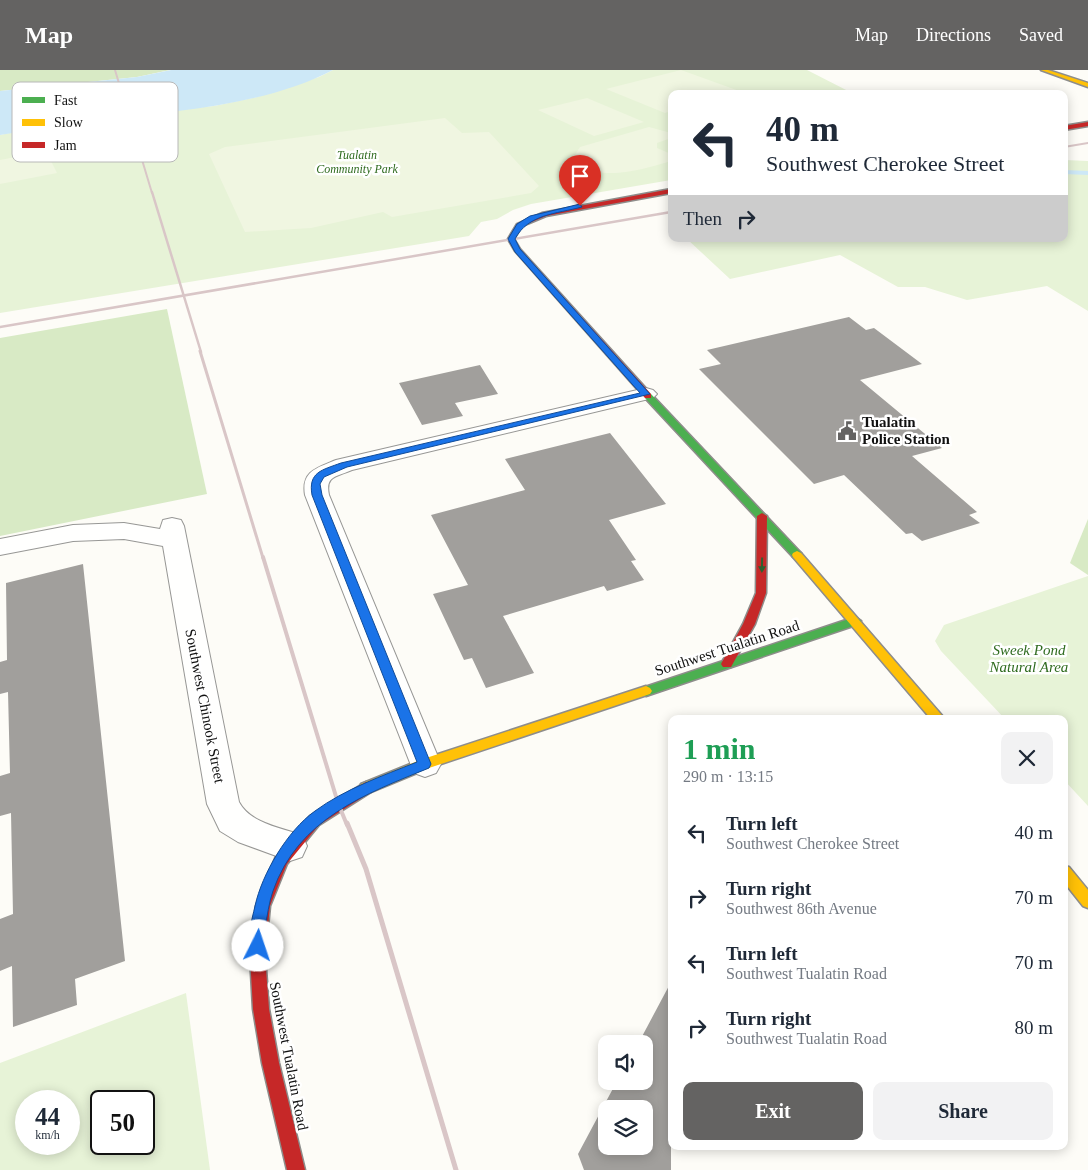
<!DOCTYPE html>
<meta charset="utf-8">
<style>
:root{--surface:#fff;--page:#f2f2f3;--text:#1f2937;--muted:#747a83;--accent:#646362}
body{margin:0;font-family:Georgia,serif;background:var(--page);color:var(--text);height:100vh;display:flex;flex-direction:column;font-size:19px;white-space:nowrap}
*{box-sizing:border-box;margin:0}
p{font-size:16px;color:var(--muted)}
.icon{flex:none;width:28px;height:28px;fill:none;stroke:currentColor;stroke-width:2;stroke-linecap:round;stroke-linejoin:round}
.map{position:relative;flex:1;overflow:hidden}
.panel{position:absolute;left:668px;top:645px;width:400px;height:435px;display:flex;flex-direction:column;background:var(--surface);border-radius:10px;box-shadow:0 2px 12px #0003}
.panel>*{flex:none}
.top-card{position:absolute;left:668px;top:20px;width:400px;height:152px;border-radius:10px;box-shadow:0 2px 12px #0003;background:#fff;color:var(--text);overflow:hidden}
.buttons{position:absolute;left:598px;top:965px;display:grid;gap:10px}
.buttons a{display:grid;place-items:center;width:55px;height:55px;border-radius:10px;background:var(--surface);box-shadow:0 2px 12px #0003;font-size:25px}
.speed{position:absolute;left:15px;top:1020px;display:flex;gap:10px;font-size:25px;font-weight:700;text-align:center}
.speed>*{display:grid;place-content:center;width:65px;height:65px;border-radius:50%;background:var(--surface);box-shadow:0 2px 12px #0003;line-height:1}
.speed small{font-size:12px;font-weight:400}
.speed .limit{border:2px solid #111;border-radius:8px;background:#fff;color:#111}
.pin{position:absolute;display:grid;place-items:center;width:42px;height:42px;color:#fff;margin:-51px -21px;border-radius:50% 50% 50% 0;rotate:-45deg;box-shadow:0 0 5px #0007}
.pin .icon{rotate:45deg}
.me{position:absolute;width:55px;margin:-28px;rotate:4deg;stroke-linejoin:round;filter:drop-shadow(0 0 4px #0008)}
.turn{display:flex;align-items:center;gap:18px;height:105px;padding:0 15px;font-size:22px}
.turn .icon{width:65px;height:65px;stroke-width:2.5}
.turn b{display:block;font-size:35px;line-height:42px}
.then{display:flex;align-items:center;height:48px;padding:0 15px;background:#0003;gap:10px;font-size:19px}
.round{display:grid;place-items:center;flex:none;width:52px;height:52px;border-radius:10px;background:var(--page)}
.overview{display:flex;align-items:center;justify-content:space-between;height:85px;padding:0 15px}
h1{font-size:30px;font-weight:800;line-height:38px;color:#1e9e55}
.primary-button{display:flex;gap:10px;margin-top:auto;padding:10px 15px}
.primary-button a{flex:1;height:58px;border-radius:10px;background:var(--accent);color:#fff;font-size:20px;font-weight:800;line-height:58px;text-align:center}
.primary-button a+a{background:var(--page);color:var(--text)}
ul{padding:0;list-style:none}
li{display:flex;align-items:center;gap:15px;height:65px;padding:0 15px}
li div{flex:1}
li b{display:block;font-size:19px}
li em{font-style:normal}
header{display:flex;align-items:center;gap:30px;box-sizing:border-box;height:70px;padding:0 25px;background:var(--accent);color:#fff}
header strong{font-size:24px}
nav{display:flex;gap:28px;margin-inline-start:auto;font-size:18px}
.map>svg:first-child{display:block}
.green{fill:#e7f3d7;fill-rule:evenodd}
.forest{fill:#d8eac5}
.pitch{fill:#f0f6e1}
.water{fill:#cde8f7}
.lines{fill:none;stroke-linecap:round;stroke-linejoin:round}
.stream{fill:#cde8f7;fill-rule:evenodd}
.building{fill:#a19f9c;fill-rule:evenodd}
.street-casing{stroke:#979795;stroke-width:2}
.fast-casing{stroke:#8e8d8b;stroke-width:3}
.slow-casing{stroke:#8e8d8b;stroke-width:3}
.jam-casing{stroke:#8e8d8b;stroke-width:3}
.street{fill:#fffffe;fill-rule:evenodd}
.fast{fill:#4caf50;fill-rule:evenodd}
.slow{fill:#ffc107;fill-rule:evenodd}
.jam{fill:#c62828;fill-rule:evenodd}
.rail-far4{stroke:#d9c6c7;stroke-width:2}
.rail-far3{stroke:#d9c6c7;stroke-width:2.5}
.rail-far2{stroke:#d9c6c7;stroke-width:3}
.rail-far1{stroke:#d9c6c7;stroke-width:4}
.rail{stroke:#d9c6c7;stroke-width:5}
.oneway{fill:#2e6030}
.route{fill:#1a73e8;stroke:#114b97}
.labels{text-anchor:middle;stroke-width:5;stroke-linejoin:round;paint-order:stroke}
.far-park-label{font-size:12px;font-style:italic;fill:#2f6b1f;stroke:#fff}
.poi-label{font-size:15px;font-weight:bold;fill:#111;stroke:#fff;text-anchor:start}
.street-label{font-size:15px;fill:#111;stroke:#fff}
.park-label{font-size:15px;font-style:italic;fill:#2f6b1f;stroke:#fff}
.key{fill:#fff;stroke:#b8b8b8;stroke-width:1}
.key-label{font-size:14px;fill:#111}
</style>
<header>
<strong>Map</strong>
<nav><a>Map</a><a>Directions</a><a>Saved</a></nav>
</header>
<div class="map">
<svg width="1088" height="1100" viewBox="0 0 1088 1100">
<rect width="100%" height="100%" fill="#fdfcf7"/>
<g class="green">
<polygon points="333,0 807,0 854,24 671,24 671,110 531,134 513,140 497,149 481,152 469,166 0,243 0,65 76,49 214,36 257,27 319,7"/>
<polygon points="1064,90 1088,91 1088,241 1047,216 967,230 925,217 898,217 840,185 730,209 687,169 1064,169"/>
<polygon points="1088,506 1088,736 1064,710 1064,649 1005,649 941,581 935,571 944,555"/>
<path d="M 186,923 L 210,1100 L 0,1100 L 0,993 ZM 26,1031 L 69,1031 L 69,1074 L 26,1074 ZM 101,1031 L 144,1031 L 144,1074 L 101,1074 Z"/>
</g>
<g class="forest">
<polygon points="0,0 170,0 137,7 0,21"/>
<polygon points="167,239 207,424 0,466 0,268"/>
<polygon points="1088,449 1088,505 1070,493"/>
</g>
<g class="pitch">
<polygon points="681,0 742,22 671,24 671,41 665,43 606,19"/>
<polygon points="587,28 644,52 594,66 538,40"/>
<polygon points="445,48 462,63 489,62 539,116 531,123 392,147 383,142 311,158 245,162 209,84 225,77"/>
<path d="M 649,57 L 671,63 L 671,68 L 657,73 L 657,78 L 671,84 L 671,91 C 648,98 588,117 575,85 L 580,77 Z"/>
<polygon points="46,81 57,103 0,114 0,90"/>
</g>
<path class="water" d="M 171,0 L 333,0 C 287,24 229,35 178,41 C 156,44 134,42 113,45 C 75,48 38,60 0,65 L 0,21 L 137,7 Z"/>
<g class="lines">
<polygon class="stream" points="1064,100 1088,101 1088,105 1064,104"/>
</g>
<g class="building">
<polygon points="849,247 866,260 874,258 922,294 860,310 942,378 912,386 977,442 969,445 980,453 922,471 912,463 906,464 844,405 814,414 699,299 721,294 707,280"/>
<polygon points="480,295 498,324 455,333 463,346 422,355 399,313"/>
<polygon points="610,363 666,434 609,450 636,490 631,491 644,510 607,521 604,516 503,546 534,603 486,618 472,588 464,590 433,524 468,515 431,445 525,420 505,389"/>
<polygon points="83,494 125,891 75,909 77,935 13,957 12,896 0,901 0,849 13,844 11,743 0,746 0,706 10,703 8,622 0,624 0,592 7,590 6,513"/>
<path d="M 671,912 L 671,1100 L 584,1100 L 578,1084 L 617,1011 L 644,1011 L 644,974 L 638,974 ZM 606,1039 L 644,1039 L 644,1076 L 606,1076 Z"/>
</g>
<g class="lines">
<g class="street-casing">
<g id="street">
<path d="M 646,318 L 653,320 L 657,324 L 653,328 L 352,400 C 336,407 325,406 329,425 L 441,694 L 436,703 L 425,707 L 414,703 L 305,425 C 301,401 317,398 336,390 Z"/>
<path d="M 172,448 L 181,450 L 184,456 L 239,732 C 250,753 281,758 302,765 L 307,776 L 302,787 L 290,791 L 238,772 L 220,761 L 207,734 L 163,476 L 124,469 L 73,471 L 0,485 L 0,469 L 73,455 L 124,453 L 160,459 L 163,450 Z"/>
</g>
</g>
<g class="fast-casing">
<g id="fast">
<polygon points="648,323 651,324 801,483 802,485 801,487 793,487 645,328 645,324"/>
<polygon points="855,547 861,551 859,554 646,626 642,624 640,621 642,618"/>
</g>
</g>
<g class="slow-casing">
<g id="slow">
<polygon points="1041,0 1048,0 1088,13 1088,17"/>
<polygon points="797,481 801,483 945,649 931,649 793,487 792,485 793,483"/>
<polygon points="646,616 650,618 652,621 650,624 429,698 366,724 361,722 359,718 361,714 420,690"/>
<polygon points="1064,796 1069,797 1088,820 1088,838 1083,836 1064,812"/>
</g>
</g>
<g class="jam-casing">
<g id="jam">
<polygon points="1088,52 1088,56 1064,60 1064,56"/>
<polygon points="671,119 671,123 546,146 522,156 514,169 520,179 651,324 651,328 645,328 515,181 508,169 517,154 542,143"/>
<polygon points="762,443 767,446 766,523 755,554 731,597 723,597 721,594 743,554 756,523 757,446"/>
<polygon points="366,712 371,714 373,718 371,722 319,755 287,794 270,836 265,886 269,939 279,993 305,1100 287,1100 262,993 253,939 250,886 256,836 276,786 310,746"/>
</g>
</g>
<use href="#street" class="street"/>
<use href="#fast" class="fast"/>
<use href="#slow" class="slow"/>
<use href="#jam" class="jam"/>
<g class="rail-far4">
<polyline points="115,0 152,123"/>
<polyline points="1064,77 1088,73"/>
</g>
<g class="rail-far3">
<polyline points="152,122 201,282"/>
<polyline points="0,257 671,142"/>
</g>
<polyline class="rail-far2" points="200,281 263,488"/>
<polyline class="rail-far1" points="263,487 338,733 347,755"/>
<polyline class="rail" points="347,753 366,799 456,1100"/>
</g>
<defs><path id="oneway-solid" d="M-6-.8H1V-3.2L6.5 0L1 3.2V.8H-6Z" transform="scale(1.25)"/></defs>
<use class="oneway" href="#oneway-solid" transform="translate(762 495) rotate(91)"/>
<path class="route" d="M 580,134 L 582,137 C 556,144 528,144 515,169 L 520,179 L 650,324 L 347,397 L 324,407 L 320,414 L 322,425 L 431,694 L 429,698 C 365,724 298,749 273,821 C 269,832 267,847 265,859 C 265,867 266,874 263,881 L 258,883 L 252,881 C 246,867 252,850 255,836 C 262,804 287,761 315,741 C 345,719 382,706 417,692 L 312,425 C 308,402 322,400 341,393 L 640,323 L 515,182 L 508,169 L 517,154 L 530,146 Z"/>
<defs>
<g id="civic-bare" transform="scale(1.5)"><path d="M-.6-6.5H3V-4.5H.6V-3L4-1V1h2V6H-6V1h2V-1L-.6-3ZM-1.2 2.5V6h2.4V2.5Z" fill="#646362" stroke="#fff" stroke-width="2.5" paint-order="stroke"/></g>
</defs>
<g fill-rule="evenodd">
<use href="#civic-bare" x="847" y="361"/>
</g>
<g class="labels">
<g class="far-park-label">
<text x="357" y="89">Tualatin<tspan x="357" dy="14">Community Park</tspan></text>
</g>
<g class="poi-label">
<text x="862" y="357">Tualatin<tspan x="862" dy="17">Police Station</tspan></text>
</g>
<g class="street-label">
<text transform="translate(727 578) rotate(-18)" y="5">Southwest Tualatin Road</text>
<text transform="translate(205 636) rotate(79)" y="5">Southwest Chinook Street</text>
<text transform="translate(289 986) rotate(79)" y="5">Southwest Tualatin Road</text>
</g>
<g class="park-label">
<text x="1029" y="585">Sweek Pond<tspan x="1029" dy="17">Natural Area</tspan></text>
</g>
</g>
<rect x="12" y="12" width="166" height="80" rx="8" class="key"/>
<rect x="22" y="27" width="23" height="6" fill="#4caf50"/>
<rect x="22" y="49" width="23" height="7" fill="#ffc107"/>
<rect x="22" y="72" width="23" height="6" fill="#c62828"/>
<g class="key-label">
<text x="54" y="35">Fast</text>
<text x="54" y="57">Slow</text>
<text x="54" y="80">Jam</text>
</g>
</svg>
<div class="buttons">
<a><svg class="icon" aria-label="sound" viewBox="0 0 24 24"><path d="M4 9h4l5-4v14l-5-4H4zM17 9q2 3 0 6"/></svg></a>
<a><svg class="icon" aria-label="layers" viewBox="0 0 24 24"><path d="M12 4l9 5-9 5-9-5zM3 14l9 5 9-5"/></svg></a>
</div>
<div class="speed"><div>44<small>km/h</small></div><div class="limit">50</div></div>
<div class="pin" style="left:580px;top:136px;background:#d93025"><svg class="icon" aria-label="arrive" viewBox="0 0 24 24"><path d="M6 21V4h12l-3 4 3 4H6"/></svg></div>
<svg class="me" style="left:258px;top:876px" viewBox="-20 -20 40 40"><circle r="19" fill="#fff"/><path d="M0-13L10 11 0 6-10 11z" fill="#1a73e8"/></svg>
<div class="top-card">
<div class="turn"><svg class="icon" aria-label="left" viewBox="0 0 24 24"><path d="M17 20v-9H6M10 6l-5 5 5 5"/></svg><div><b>40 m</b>Southwest Cherokee Street</div></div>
<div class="then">Then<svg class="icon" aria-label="right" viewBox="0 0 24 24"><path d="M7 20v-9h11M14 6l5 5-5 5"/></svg></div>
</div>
<section class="panel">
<div class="overview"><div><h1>1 min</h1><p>290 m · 13:15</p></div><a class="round"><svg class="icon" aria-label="close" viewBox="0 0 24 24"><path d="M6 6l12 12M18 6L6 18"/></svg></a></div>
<ul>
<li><svg class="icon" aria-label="left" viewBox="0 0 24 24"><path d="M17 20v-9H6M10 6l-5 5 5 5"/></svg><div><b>Turn left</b><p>Southwest Cherokee Street</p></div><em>40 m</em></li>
<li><svg class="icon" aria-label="right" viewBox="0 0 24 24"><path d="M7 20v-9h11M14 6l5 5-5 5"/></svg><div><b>Turn right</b><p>Southwest 86th Avenue</p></div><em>70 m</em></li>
<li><svg class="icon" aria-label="left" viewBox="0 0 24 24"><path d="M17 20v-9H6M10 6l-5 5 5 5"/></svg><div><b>Turn left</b><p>Southwest Tualatin Road</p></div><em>70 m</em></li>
<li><svg class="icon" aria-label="right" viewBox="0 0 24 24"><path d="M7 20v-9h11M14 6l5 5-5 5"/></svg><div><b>Turn right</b><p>Southwest Tualatin Road</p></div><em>80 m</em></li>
</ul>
<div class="primary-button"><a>Exit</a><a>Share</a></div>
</section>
</div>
